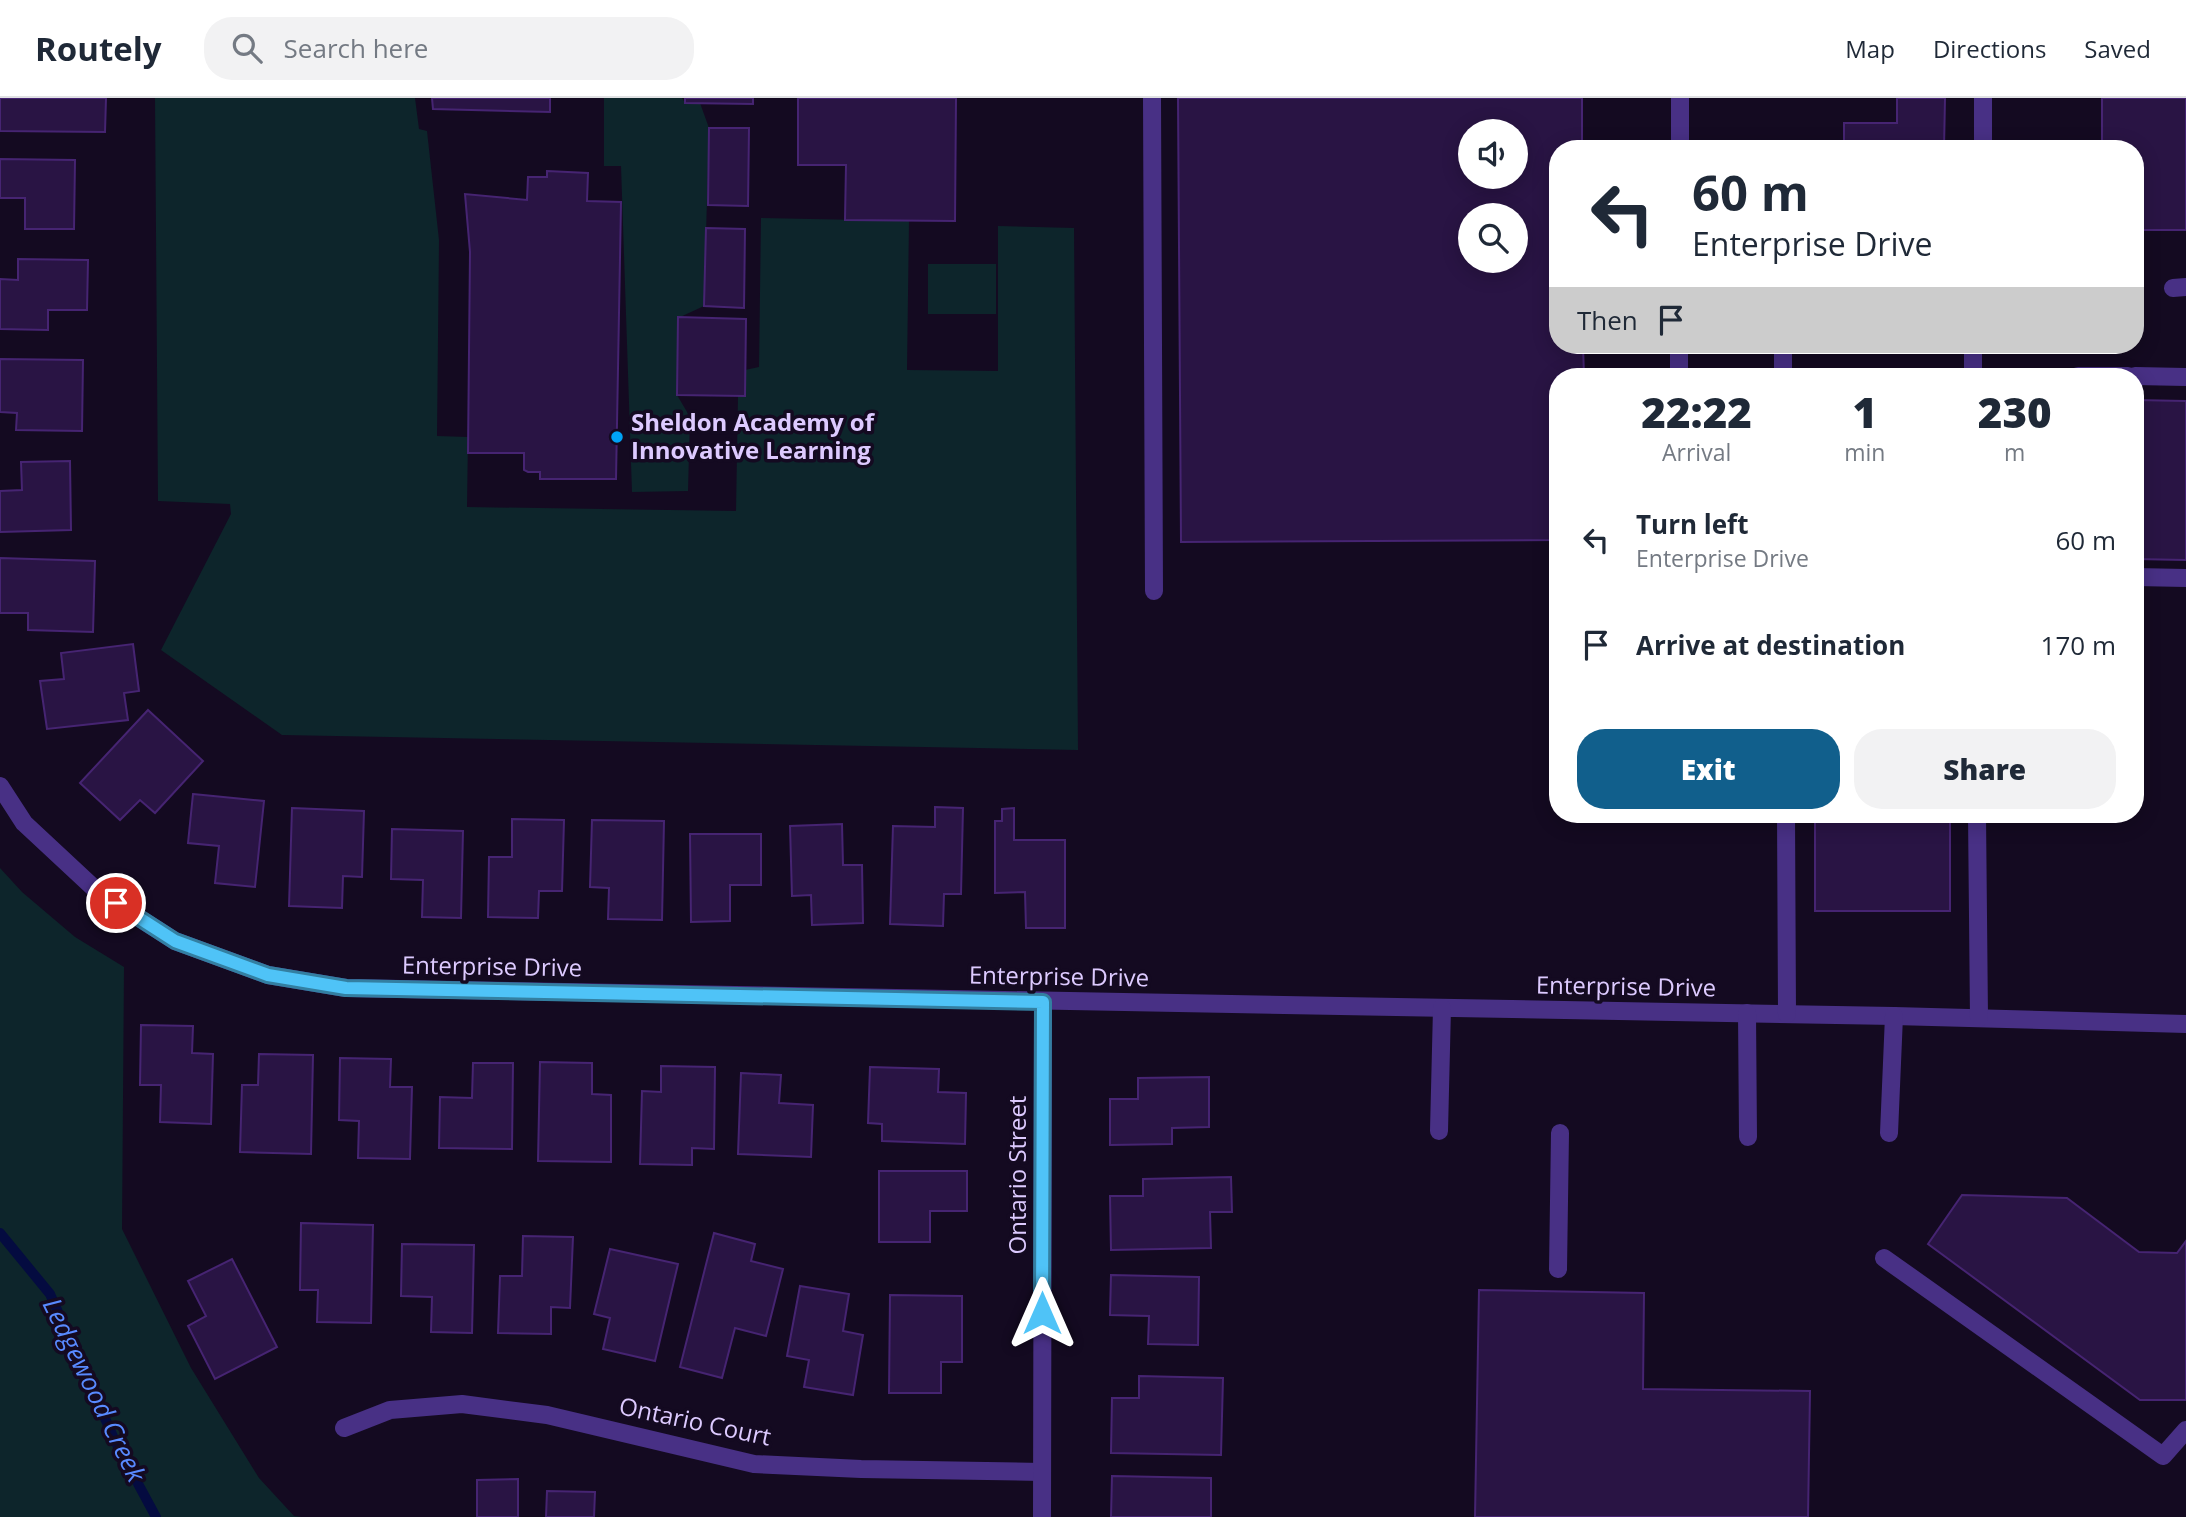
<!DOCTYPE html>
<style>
:root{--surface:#fff;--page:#f2f2f3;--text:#1f2937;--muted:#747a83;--line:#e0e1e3;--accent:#115f8c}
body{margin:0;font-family:"Open Sans",sans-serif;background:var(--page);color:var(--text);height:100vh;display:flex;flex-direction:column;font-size:26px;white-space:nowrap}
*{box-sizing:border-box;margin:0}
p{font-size:23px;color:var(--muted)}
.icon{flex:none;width:38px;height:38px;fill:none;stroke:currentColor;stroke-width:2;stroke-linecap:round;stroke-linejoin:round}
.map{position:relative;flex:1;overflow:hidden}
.drawer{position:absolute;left:1549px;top:270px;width:595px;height:455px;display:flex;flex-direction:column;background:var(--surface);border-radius:28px;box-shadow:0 4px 18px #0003}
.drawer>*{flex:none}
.guide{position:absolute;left:1549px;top:42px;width:595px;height:214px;border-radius:28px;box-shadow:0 4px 18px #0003;background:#fff;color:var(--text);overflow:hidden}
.buttons{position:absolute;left:1458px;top:21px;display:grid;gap:14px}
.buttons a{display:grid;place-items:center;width:70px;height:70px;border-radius:50%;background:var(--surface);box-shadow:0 4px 18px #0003;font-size:35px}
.pin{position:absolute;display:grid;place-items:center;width:60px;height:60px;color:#fff;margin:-30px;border:4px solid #fff;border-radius:50%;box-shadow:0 2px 7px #0007}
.me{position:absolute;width:77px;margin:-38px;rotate:0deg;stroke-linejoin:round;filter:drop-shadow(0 0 5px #0008)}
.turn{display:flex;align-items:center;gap:24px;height:147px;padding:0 28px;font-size:32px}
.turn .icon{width:91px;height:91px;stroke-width:2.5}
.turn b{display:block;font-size:49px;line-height:60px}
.then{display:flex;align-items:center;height:66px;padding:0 28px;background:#0003;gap:14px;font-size:26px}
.eta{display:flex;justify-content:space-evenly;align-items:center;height:119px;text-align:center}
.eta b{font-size:42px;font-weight:800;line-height:49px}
.action{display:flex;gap:14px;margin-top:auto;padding:14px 28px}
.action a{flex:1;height:80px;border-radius:28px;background:var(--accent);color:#fff;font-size:28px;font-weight:800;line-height:80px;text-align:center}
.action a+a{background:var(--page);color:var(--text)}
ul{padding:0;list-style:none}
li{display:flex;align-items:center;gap:21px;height:105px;padding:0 28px}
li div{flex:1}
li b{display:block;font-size:26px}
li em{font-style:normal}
header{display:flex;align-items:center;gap:42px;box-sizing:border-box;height:98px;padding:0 35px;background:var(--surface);border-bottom:2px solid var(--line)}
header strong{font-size:33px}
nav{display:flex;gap:38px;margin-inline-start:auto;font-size:24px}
.search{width:490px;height:63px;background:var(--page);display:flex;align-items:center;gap:18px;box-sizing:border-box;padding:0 24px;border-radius:28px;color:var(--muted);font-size:26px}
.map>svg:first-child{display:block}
.green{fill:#0d252b}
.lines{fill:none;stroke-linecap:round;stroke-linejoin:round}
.stream{stroke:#040b40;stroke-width:10}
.building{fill:#291444;stroke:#462472;stroke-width:2;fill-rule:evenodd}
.minor{stroke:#483085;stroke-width:18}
.route-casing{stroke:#337fa1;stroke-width:18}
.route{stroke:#4fc3f7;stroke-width:12}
.poi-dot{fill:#00a2f5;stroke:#140a21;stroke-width:2.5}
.labels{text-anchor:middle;stroke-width:7;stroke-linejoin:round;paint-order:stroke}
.poi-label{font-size:24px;font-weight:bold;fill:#ddcaff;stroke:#140a21;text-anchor:start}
.street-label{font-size:24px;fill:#ddcaff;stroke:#140a21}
.water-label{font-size:26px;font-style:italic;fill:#588aff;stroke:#140a21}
</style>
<header>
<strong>Routely</strong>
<div class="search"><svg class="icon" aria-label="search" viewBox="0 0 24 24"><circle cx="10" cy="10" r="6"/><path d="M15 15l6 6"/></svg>Search here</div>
<nav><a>Map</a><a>Directions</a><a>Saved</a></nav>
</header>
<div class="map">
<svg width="2186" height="1419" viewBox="0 0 2186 1419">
<rect width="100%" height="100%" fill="#140a21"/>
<g class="green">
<polygon points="155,0 415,0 419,31 427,33 439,142 437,338 468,339 467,409 736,413 738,298 745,298 745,272 759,269 761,120 909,123 907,272 998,273 998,128 1074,130 1078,652 282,637 161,552 231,416 230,406 158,403"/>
<polygon points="604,0 682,0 685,5 700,5 709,30 704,208 678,220 677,297 690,319 688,393 632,394 621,68 604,68"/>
<rect x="928" y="166" width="68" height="50"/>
<polygon points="0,770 22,794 75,839 124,869 122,1131 191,1270 259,1380 294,1418 302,1419 0,1419"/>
</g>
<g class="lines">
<polyline class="stream" points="0,1135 50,1196 115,1343 156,1419"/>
</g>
<g class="building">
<polygon points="0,0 106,0 105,34 0,33"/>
<polygon points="432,0 550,0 550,14 433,11"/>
<polygon points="685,0 753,0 753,6 685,5"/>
<polygon points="798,0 956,0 955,123 845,122 846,67 798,67"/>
<path d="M 1178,0 L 1582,0 L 1582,51 L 1558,51 L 1558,247 L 1583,247 L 1584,278 L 1558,278 L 1558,442 L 1181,444 ZM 1470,33 L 1516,33 L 1516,79 L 1470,79 ZM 1470,117 L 1516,117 L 1516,163 L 1470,163 Z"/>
<polygon points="1897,0 1945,0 1944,51 1844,51 1844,25 1897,25"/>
<polygon points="2102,0 2186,0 2186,132 2135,132 2135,51 2102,51"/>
<polygon points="709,30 749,30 748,108 708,107"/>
<polygon points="0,61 75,62 74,131 25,131 25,100 0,100"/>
<polygon points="547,73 588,75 587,103 621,104 616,381 540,381 540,374 528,374 524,372 524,355 468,355 470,154 465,96 527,102 528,79 547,79"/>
<polygon points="706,130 745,131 744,210 704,208"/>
<polygon points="18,161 88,162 87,212 48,212 48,232 0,231 0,181 18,182"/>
<polygon points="678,219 746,221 745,298 677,297"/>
<polygon points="0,261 83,262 82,333 16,332 17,315 0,314"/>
<rect x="1815" y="273" width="135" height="5"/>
<polygon points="2135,302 2186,303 2186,462 2135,461"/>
<polygon points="70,363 71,432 0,434 0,393 22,392 21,364"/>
<polygon points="0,460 95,463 93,534 28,532 28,515 0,515"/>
<polygon points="133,546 139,593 124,595 128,622 47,631 40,583 64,581 61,555"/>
<polygon points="148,612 203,663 155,715 140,702 120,722 80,685"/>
<polygon points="193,696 264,703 255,789 215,785 219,748 188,745"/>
<polygon points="935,709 963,710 961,796 944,796 943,828 890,826 893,728 935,729"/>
<polygon points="292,710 364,713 362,779 343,778 342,810 289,808"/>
<polygon points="1014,710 1014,742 1065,742 1065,830 1026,830 1025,794 995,795 995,723 1002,723 1002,711"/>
<rect x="1815" y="716" width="135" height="97"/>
<polygon points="512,721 564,722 562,793 539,793 538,820 488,819 489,759 512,759"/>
<polygon points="592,722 664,723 662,822 608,821 609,790 590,789"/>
<polygon points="842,726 843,767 862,767 863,825 812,827 811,797 792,798 790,728"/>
<polygon points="392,731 463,733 461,820 422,819 423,782 391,781"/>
<polygon points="690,736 761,736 761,787 730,787 730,823 691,824"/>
<polygon points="141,927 193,928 192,955 213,956 211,1026 160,1024 161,987 140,987"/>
<polygon points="259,956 313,957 311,1056 240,1054 242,987 258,987"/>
<polygon points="340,960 391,961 390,989 412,989 410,1061 358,1060 359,1023 339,1022"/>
<polygon points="540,964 592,965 592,996 611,997 611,1064 538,1063"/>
<polygon points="473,965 513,965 512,1051 439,1050 440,999 472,1000"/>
<polygon points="661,968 715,969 714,1051 692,1050 692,1067 640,1066 642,993 661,994"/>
<polygon points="870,969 939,971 938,994 966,995 965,1046 882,1043 882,1026 868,1025"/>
<polygon points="741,975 781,977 779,1005 813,1007 811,1059 738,1056"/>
<polygon points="1209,979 1209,1029 1172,1030 1172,1046 1110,1047 1110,1001 1138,1001 1138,980"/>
<polygon points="879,1073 967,1073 967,1113 930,1113 930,1144 879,1144"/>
<polygon points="1231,1079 1232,1114 1210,1114 1211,1150 1111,1152 1110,1098 1143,1098 1143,1081"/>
<polygon points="1962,1097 2067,1100 2139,1154 2177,1155 2186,1143 2186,1302 2140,1302 1928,1146"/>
<polygon points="301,1125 373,1127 371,1225 317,1224 318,1192 300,1192"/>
<polygon points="714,1135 755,1146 751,1163 783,1171 766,1238 735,1230 722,1280 680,1269"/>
<polygon points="523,1138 573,1139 570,1210 551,1209 551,1236 498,1235 500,1178 522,1178"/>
<polygon points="402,1146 474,1147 472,1235 431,1234 432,1199 401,1198"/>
<polygon points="610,1151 678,1166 655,1263 603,1251 610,1220 594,1216"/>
<polygon points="232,1161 277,1249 215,1281 188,1228 206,1218 188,1183"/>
<polygon points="1111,1177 1199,1179 1198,1247 1148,1246 1149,1218 1110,1217"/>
<polygon points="800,1188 849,1196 843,1233 863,1237 853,1297 804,1289 809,1262 787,1258"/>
<polygon points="1479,1192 1644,1195 1643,1291 1810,1293 1808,1419 1475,1419"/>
<polygon points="890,1197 962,1198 962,1264 941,1264 941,1295 889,1295"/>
<polygon points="1139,1278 1223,1280 1221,1357 1111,1355 1112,1300 1139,1300"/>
<polygon points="1112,1378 1211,1380 1211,1419 1111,1419"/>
<polygon points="518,1381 518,1419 477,1419 477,1382"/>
<polygon points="547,1393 595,1394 594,1419 546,1419"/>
</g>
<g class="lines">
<g class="minor">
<polyline points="1152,0 1154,493"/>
<polyline points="1680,51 1680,0"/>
<polyline points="1983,51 1983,0"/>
<polyline points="2173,190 2186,189"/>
<polyline points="1783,247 1783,278"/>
<polyline points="1973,247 1973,278"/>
<polyline points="1679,278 1679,247"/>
<polyline points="2078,278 2128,278"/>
<polyline points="2135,278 2186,279"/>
<polyline points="2135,479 2186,480"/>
<polyline points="0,688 24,725 97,793 175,843 268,877 346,890 1894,918 2186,926"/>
<polyline points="1786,716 1787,916"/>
<polyline points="1977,716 1979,920"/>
<polyline points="1747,915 1748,1039"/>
<polyline points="1439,1033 1442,910"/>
<polyline points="1889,1035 1894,918"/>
<polyline points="1884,1160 2163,1358 2186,1332"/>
<polyline points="1558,1171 1560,1035"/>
<polyline points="344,1330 390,1312 462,1306 547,1317 754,1366 861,1371 1042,1374"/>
<polyline points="1042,1419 1043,904"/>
</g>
</g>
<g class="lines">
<g class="route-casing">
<polyline id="route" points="116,805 175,843 268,877 346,890 1043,904 1042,1215"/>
</g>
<use href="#route" class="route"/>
</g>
<circle class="poi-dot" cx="617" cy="339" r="7"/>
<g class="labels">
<g class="poi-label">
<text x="631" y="333">Sheldon Academy of<tspan x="631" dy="28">Innovative Learning</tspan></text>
</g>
<g class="street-label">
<text transform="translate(492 869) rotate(1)" y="8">Enterprise Drive</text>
<text transform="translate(1059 879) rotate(1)" y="8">Enterprise Drive</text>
<text transform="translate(1626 889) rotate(1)" y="8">Enterprise Drive</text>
<text transform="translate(1018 1077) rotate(-90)" y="8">Ontario Street</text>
<text transform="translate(695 1324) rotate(12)" y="8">Ontario Court</text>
</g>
<g class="water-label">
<text transform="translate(94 1292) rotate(64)" y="9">Ledgewood Creek</text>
</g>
</g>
</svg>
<div class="buttons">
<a><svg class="icon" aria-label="sound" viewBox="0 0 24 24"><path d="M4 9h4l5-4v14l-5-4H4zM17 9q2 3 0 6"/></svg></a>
<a><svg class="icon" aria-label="search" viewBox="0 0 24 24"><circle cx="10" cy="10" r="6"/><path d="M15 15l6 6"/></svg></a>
</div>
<div class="pin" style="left:116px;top:805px;background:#d93025"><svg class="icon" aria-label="arrive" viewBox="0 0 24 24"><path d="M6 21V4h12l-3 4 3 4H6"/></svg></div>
<svg class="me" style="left:1042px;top:1215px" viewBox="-20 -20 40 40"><path d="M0-17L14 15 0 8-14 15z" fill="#4fc3f7" stroke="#fff" stroke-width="4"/></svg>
<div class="guide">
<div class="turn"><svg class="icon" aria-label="left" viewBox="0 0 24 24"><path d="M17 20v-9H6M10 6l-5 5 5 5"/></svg><div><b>60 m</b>Enterprise Drive</div></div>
<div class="then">Then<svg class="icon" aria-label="arrive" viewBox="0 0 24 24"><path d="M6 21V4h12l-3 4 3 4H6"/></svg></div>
</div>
<section class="drawer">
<div class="eta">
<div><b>22:22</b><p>Arrival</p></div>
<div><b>1</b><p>min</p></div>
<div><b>230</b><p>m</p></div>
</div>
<ul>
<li><svg class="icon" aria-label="left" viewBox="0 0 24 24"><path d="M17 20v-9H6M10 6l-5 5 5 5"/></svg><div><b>Turn left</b><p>Enterprise Drive</p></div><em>60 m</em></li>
<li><svg class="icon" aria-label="arrive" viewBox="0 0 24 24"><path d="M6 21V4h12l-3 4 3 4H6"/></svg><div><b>Arrive at destination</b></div><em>170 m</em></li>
</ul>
<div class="action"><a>Exit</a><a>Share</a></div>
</section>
</div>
